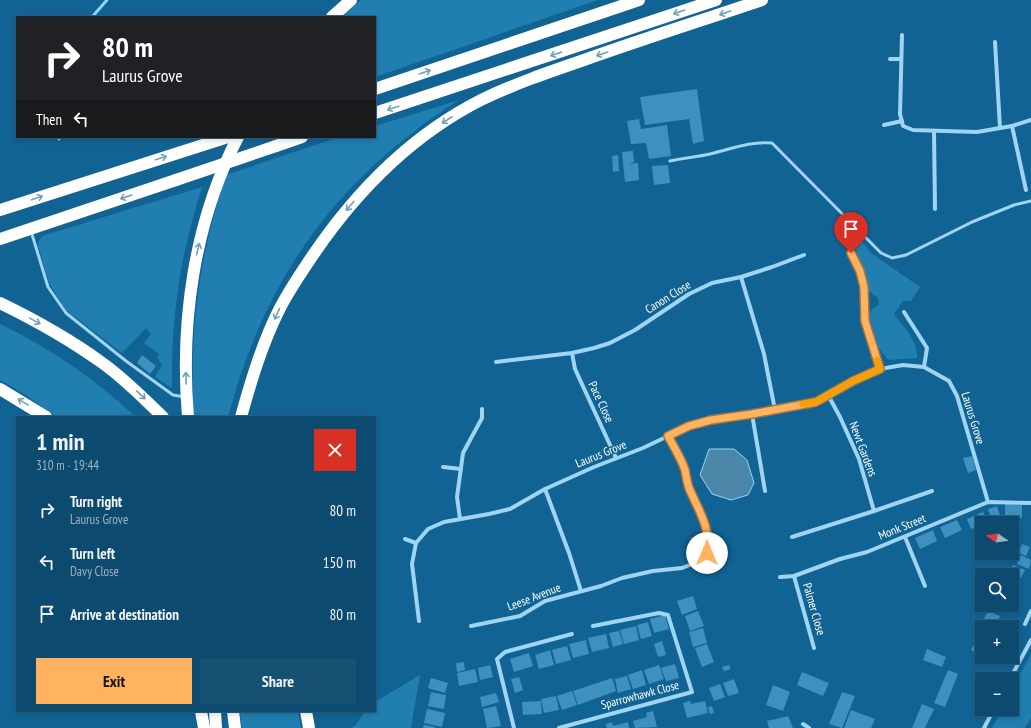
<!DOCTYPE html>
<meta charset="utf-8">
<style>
:root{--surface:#0d4a6f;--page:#165174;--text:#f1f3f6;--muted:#9ab3c3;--line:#2d6282;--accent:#ffb361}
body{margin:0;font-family:"PT Sans Narrow",sans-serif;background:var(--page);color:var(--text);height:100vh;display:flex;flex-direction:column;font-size:15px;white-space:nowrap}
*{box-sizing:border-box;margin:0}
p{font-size:13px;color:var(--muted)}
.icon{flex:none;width:22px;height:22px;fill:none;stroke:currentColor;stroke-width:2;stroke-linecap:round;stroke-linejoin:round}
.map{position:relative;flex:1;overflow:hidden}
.drawer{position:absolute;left:16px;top:416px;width:360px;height:296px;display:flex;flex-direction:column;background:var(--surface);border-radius:0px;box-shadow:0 2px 6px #0003,0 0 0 1px var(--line)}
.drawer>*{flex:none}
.banner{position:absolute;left:16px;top:16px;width:360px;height:122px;border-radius:0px;box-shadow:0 2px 6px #0003,0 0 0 1px var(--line);background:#202124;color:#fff;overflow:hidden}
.needle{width:26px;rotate:283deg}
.controls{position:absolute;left:975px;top:516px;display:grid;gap:8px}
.controls a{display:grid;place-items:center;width:44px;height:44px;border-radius:0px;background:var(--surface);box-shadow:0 2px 6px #0003,0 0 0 1px var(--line);font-size:20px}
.pin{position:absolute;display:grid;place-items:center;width:34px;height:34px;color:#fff;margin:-41px -17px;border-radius:50% 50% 50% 0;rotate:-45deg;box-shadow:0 0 4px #0007}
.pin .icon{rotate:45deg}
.me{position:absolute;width:44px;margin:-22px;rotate:0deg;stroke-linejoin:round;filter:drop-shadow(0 0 3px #0008)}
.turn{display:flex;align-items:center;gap:14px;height:84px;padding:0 20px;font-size:18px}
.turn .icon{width:52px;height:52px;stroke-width:2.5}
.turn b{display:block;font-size:28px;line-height:34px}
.then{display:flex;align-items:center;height:38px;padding:0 20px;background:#0003;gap:8px;font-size:15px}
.round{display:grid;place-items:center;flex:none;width:42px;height:42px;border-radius:0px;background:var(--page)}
.headline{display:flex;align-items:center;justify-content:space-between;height:68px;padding:0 20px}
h1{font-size:24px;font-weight:700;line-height:30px}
.action{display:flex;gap:8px;margin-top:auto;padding:8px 20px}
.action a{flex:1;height:46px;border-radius:0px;background:var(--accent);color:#111;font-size:16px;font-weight:700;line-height:46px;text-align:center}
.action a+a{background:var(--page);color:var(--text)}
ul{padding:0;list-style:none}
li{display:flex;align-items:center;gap:12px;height:52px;padding:0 20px}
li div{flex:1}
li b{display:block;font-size:15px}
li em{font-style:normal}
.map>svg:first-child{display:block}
.green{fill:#207eb1}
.water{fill:#4c87a9;stroke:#91d4f6}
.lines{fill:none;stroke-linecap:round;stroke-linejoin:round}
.stream{stroke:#91d4f6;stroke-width:3}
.building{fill:#3e90be}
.lane{stroke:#9fd5f3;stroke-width:3}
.street{stroke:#9fd5f3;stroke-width:4}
.highway{stroke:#fff;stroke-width:12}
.highway-bridge{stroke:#fff;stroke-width:12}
.oneway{stroke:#70a1bf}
.route-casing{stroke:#a6743f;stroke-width:10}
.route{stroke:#ffb361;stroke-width:7}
.slow{stroke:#f59e0b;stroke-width:7}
.labels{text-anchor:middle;stroke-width:3;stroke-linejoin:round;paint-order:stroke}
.street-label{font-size:12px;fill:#fff;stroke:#116394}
</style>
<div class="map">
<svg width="1031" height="728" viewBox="0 0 1031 728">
<rect width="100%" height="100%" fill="#116394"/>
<g class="green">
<polygon points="361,0 598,0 375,77 375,17 341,17"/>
<path d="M 459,100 C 337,178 265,277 228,417 L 194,417 C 189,331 199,257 226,175 L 339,137 L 375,137 L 375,126 Z"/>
<path d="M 202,187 C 180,256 171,317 172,388 L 155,377 L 162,365 L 157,358 L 159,354 L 144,343 L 151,334 L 146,328 L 122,353 L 66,310 L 49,283 L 38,246 L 39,241 L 42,236 Z"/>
<path d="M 855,232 L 871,253 L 920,287 L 911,301 L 903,301 L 894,314 C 904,328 918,340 917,358 L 888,360 L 878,347 L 869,317 L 871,310 L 879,304 L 878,298 L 869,291 L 856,250 L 842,236 Z"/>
<path d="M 0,324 C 50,348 95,379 136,417 L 56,417 L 26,395 L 0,380 Z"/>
<polygon points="1031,654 1031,718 1025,728 992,728 1002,709 1012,709 1012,690"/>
<polygon points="420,675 411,728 350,728 355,726 365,711 375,711 375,702"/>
<polygon points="240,711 298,711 301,728 242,728"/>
</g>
<polygon class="water" points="709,449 734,449 747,460 754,483 748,495 731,500 712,494 700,475"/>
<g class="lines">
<g class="stream">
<polyline points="92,17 107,0"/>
<polyline points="59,139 59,137"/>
</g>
</g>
<g class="building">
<polygon points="697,89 704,141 693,144 689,119 645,125 640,97"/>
<polygon points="639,119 641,129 667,125 671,156 649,159 646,143 631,144 627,121"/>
<polygon points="633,151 634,162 629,164 638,163 639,180 625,182 622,152"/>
<polygon points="618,155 619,171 613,172 612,156"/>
<polygon points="668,165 670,183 654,185 652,166"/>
<polygon points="142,355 156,366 150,374 137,363"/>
<polygon points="972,456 976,470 968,473 963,458"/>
<polygon points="1005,504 1022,505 1022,518 1005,517"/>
<polygon points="997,506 1001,519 992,522 988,509"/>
<polygon points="983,512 988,523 982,523 982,525 971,529 967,519"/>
<polygon points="957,520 962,530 945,538 940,527"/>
<polygon points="933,530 937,541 920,549 915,538"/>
<polygon points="1022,544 1030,547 1026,556 1019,553"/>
<polygon points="1021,555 1031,560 1029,569 1017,564"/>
<polygon points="1013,565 1025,570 1021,578 1009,574"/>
<polygon points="693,596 697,609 682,615 677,601"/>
<polygon points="990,605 1003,605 1001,612 989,607"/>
<polygon points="698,611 704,626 690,631 685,616"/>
<polygon points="988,611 1000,616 996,624 984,619"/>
<polygon points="665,615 669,629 654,633 650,619"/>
<polygon points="648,622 652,636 641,639 637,625"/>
<polygon points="636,626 639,640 624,644 620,630"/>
<polygon points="703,628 707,643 693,647 689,632"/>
<polygon points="619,631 623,644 613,647 609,633"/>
<polygon points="606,634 609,648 592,652 588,638"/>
<polygon points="979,636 982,637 982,656 971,650"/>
<polygon points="586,640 589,654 573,658 569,644"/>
<polygon points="662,641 666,655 658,657 654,644"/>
<polygon points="707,644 714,662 702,667 695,648"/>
<polygon points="567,646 571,660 556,664 552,650"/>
<polygon points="927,649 946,657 942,667 923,660"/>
<polygon points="550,650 554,665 539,669 535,655"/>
<polygon points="529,653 533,666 514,672 510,659"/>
<polygon points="464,662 465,670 457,672 456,663"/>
<polygon points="675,664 679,678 666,681 661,668"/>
<polygon points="490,665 493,677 480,680 478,668"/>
<polygon points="659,665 664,679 649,684 644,670"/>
<polygon points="729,665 731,669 724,671 722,667"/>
<polygon points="475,669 478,682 459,686 457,673"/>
<polygon points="642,670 646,685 633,689 628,675"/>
<polygon points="948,670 958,674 945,707 934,703"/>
<polygon points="802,672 829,683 823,696 797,685"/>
<polygon points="627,676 631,689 618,693 615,679"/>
<polygon points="519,677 523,690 515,693 511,679"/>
<polygon points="431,678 448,683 445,693 428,688"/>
<polygon points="612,678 616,691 578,705 573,691"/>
<polygon points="734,679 739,693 728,696 723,683"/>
<polygon points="720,684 725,697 714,701 709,688"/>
<polygon points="773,685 790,692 783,711 766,705"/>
<polygon points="572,691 577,705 562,710 557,696"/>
<polygon points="431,692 446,695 444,709 428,706"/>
<polygon points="842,692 855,696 842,728 829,724"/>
<polygon points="496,693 499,702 482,707 480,697"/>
<polygon points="556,696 559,710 544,713 541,699"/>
<polygon points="541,701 542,714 523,715 522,702"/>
<polygon points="690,701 691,704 705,701 708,713 687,718 683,703"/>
<polygon points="922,704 934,709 925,728 912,728"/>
<polygon points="496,706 501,726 487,728 483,709"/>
<polygon points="712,706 714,713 710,714 708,707"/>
<polygon points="427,709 445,713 442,727 424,723"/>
<polygon points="851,710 875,719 871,728 844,728"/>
<polygon points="653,711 657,727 635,728 633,721 647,717 646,713"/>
<polygon points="788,716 793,728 769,728 767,721"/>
<polygon points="612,722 613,726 628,722 629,728 607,728 606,724"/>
<polygon points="424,725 435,727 435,728 423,728"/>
</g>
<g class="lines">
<g class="lane">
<path d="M 670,161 C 683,158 697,157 710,154 C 731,149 751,141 772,143 L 881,253 L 892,258 L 906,255 L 972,222 L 1014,205 L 1031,201"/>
<polyline points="31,231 48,287 66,313 126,361 173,395 185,397"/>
</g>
<g class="street">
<polyline points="902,35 900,114 903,126 913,130 977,132 1012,126 1031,120"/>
<polyline points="995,42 1000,128"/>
<polyline points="890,59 901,59"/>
<polyline points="884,125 902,121"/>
<polyline points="1012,126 1026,190"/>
<polyline points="934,131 935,209"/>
<polyline points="851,253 860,271 864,287 865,321 880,369"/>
<polyline points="741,277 764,354 775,410"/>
<polyline points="904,312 927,348 924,367"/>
<polyline points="572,353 575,369 616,458"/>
<polyline points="496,362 572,353 594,348 610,343 635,330 689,294 712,283 741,277 772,267 804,255"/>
<polyline points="828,395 840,417 859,459 874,511"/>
<polyline points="752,414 765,491"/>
<polyline points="443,467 461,469"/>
<polyline points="545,489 569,553 581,591"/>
<polyline points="460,519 457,497 463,453 482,418 482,409"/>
<polyline points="792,537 874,511 932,491"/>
<polyline points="905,537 925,586"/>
<polyline points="405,539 416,543"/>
<polyline points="794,576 814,648"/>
<polyline points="780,577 794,576 840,559 867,552 988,502 1031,503"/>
<polyline points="419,621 412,564 416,543 428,529 444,522 489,514 510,509 545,489 594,467 643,448 689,426 711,420 752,414 816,402 853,381 880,369 903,365 924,367 949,381 957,396 988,502"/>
<polyline points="1025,624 1031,611"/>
<polyline points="471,626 520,616 545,601 601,586 622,578 653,571 682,568 700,561 707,553 710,542 701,511 689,487 685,470 677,452 667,436"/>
<polyline points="1010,679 1031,640"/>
<polyline points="803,724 809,728"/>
<polyline points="514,728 497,659 505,652 572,634"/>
<polyline points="559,728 692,692 668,615 659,613 593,626"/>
<polyline points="984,728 994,709"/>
</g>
<g class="highway">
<polyline points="332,17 351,0"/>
<polyline points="375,89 639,0"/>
<polyline points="375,113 716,0"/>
<polyline points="276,146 302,137"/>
<polyline points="0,210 228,137"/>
<polyline points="0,239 176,180"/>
<path d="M 0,303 C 35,320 69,339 101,362 C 124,378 143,398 163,417"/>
<polyline points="0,389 46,417"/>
<path d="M 188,417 C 180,322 194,222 238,137"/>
<path d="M 241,417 C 251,381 262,344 279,310 C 287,294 297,279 307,264 C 351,197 408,137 481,100 C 514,84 549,72 584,60 C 643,39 703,20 762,0"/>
<polyline points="201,711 204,728"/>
<polyline points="215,711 216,728"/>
<polyline points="233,711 235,728"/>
<polyline points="306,711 309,728"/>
</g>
<polyline class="highway-bridge" points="176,180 276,146"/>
</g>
<defs><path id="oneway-shaft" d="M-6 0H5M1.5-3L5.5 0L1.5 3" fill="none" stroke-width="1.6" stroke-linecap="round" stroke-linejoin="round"/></defs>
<g class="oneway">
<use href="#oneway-shaft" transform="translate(679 12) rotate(161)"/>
<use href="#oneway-shaft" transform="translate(725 13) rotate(161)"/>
<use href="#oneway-shaft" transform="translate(556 54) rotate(161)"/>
<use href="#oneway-shaft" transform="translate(602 54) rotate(161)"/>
<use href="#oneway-shaft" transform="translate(425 72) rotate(-19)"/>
<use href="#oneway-shaft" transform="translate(393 108) rotate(162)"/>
<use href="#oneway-shaft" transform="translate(447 120) rotate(147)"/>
<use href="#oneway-shaft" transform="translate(161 158) rotate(-18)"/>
<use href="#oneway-shaft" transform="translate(126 197) rotate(161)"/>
<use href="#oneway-shaft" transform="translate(37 198) rotate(-18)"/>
<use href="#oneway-shaft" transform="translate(350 206) rotate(131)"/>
<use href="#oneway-shaft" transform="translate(198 249) rotate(-76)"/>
<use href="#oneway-shaft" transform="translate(277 314) rotate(115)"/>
<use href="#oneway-shaft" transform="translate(35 321) rotate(29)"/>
<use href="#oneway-shaft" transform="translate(186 378) rotate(-91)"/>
<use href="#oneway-shaft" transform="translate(141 395) rotate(43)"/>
<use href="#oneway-shaft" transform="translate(23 402) rotate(-148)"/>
</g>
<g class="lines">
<g class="route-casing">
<path id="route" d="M 707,553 C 712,530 698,509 689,488 C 687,482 686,476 685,470 C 681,458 674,447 668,436 L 689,426 L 711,420 L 752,414 L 816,402 L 853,381 L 880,369 L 865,321 L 864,287 L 860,271 L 851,253"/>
</g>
<use href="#route" class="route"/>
<polyline class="slow" points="803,404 816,402 853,381 880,369 877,360"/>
</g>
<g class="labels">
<g class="street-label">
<text transform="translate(668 297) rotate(-32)" y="4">Canon Close</text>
<text transform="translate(601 402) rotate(65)" y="4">Pace Close</text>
<text transform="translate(973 418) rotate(73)" y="4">Laurus Grove</text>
<text transform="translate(863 449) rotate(69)" y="4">Newt Gardens</text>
<text transform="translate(601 454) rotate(-22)" y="4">Laurus Grove</text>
<text transform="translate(902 527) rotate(-22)" y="4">Monk Street</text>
<text transform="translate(534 597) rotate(-21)" y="4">Leese Avenue</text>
<text transform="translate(814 609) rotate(74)" y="4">Palmer Close</text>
<text transform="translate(640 695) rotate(-15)" y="4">Sparrowhawk Close</text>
</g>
</g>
</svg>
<div class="controls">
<a><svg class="needle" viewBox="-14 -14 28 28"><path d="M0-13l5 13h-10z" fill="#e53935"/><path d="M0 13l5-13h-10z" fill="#9ab3c3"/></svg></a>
<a><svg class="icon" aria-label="search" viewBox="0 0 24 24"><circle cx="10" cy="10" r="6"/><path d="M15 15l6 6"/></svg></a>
<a>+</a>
<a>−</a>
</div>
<div class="pin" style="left:851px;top:253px;background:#d93025"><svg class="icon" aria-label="arrive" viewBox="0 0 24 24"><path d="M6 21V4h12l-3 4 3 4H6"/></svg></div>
<svg class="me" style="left:707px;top:553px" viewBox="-20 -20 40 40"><circle r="19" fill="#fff"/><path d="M0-13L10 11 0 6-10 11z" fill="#ffb361"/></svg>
<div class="banner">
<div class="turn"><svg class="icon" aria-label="right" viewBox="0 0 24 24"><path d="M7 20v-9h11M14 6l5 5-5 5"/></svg><div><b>80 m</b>Laurus Grove</div></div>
<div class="then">Then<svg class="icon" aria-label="left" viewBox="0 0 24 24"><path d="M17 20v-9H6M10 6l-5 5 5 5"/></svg></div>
</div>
<section class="drawer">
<div class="headline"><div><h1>1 min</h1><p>310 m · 19:44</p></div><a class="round" style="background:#d93025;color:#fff"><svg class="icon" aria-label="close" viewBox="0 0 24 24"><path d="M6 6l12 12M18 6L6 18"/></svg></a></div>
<ul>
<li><svg class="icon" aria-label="right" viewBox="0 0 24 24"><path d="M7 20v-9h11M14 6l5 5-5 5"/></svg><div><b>Turn right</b><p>Laurus Grove</p></div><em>80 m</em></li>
<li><svg class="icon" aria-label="left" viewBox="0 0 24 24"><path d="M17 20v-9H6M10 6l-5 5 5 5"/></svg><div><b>Turn left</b><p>Davy Close</p></div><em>150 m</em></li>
<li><svg class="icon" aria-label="arrive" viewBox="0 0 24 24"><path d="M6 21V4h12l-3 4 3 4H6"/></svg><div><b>Arrive at destination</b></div><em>80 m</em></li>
</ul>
<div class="action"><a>Exit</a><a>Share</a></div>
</section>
</div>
